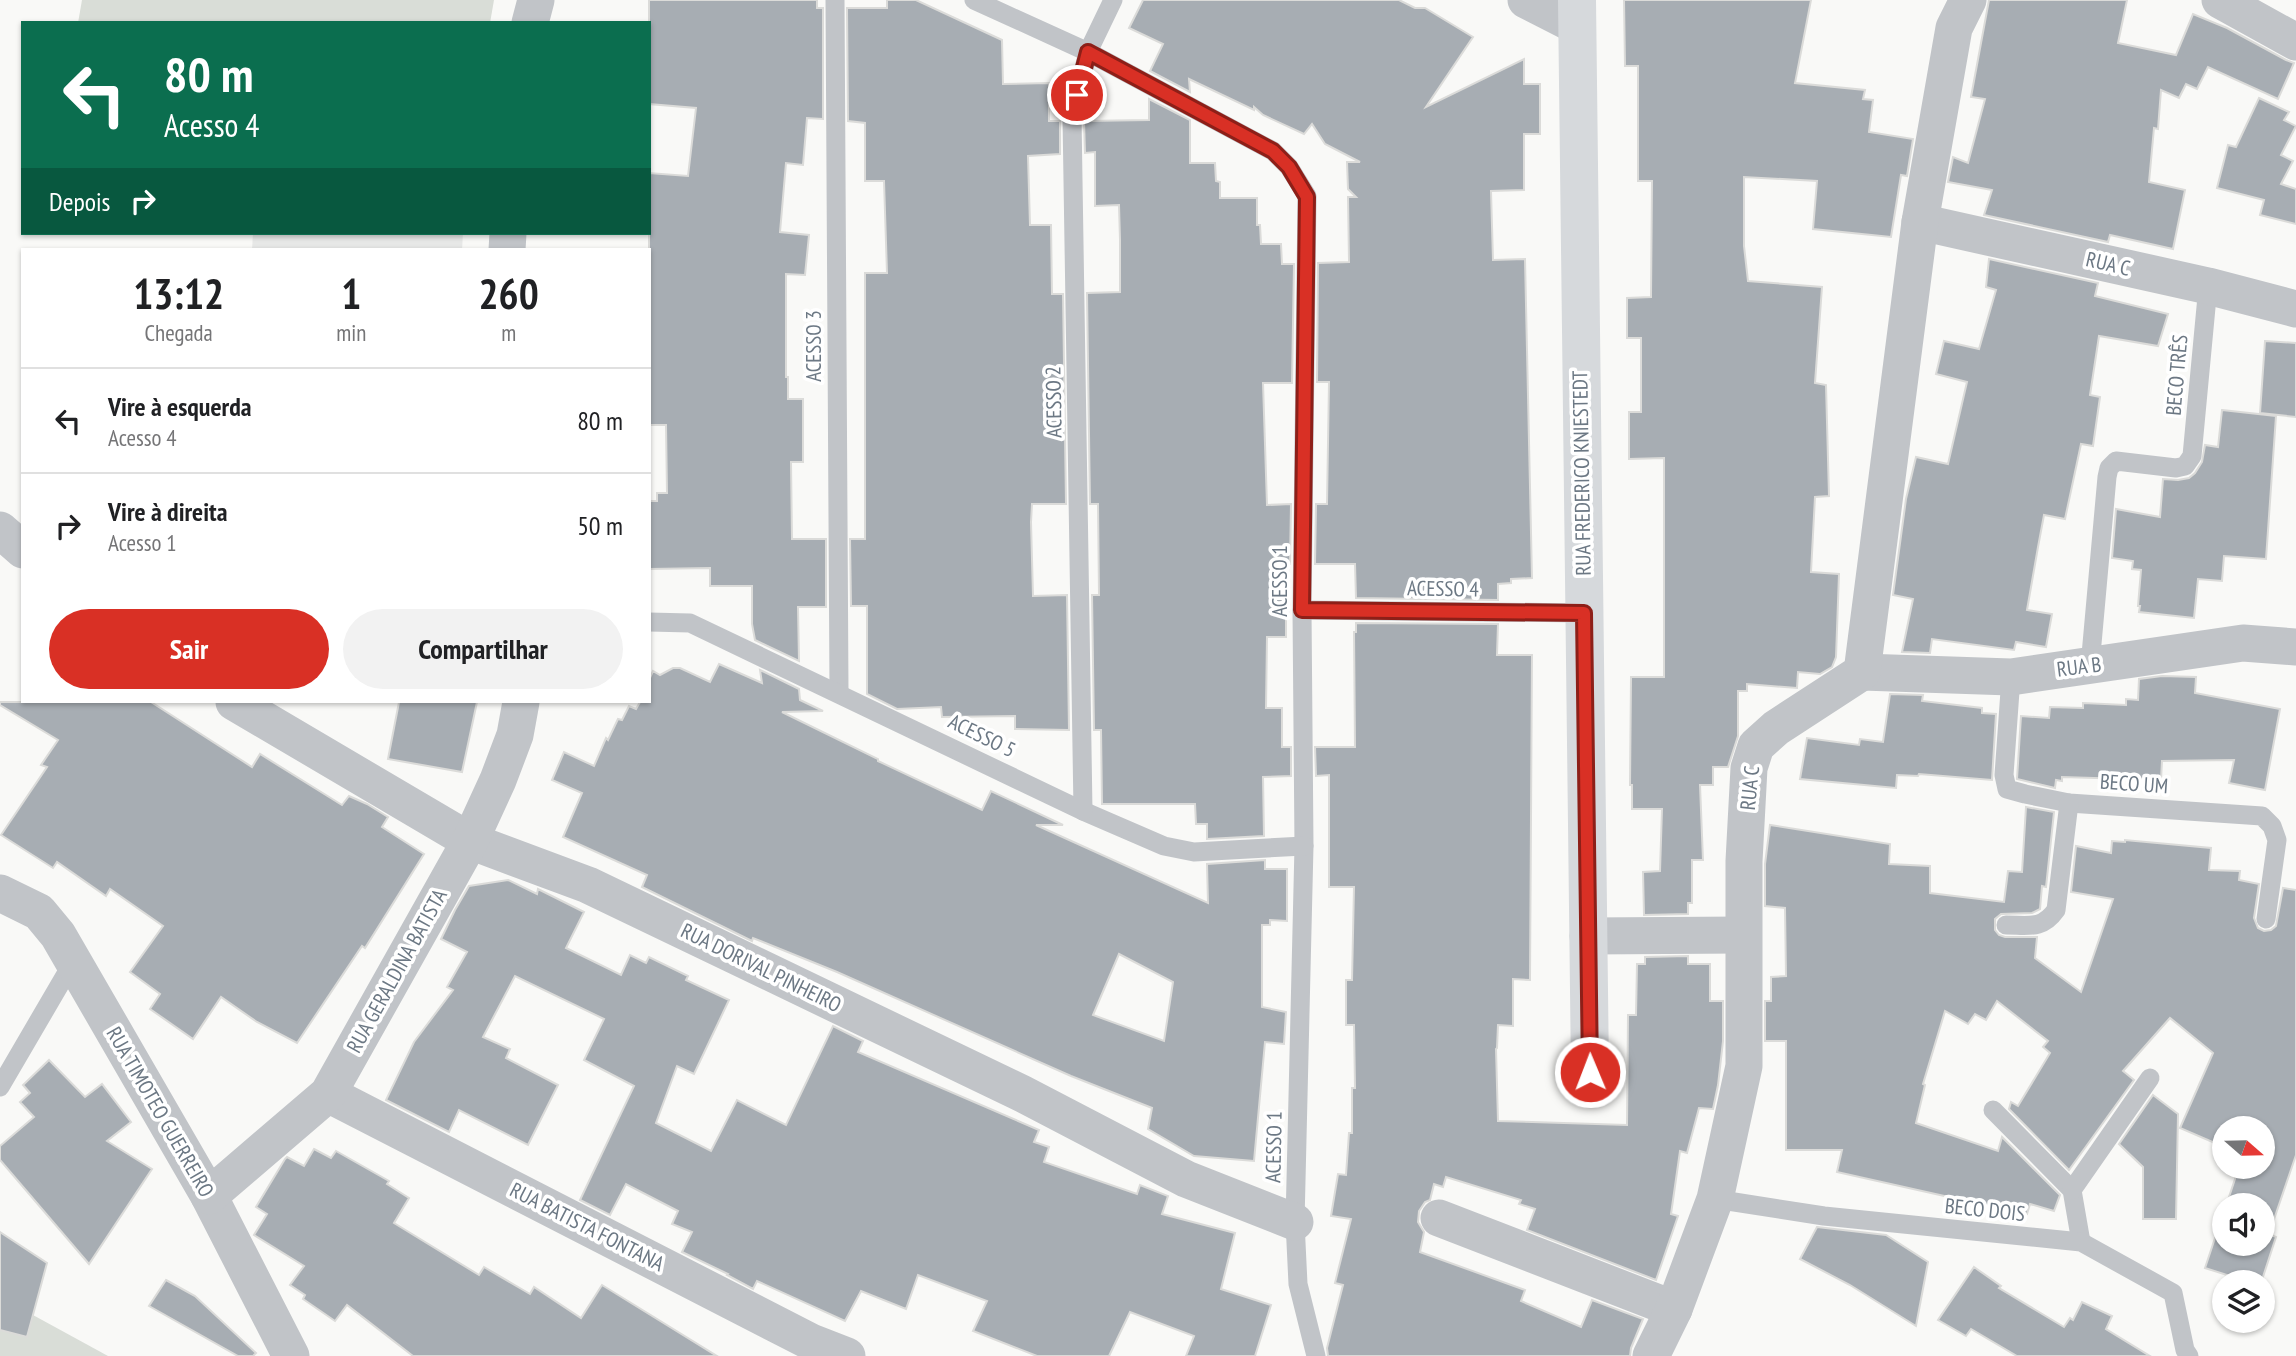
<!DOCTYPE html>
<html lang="pt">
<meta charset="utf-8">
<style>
:root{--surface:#fff;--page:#f2f2f2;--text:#202124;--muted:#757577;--line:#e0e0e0;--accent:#d93025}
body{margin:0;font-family:"PT Sans Narrow",sans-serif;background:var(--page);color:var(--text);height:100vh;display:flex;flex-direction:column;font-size:26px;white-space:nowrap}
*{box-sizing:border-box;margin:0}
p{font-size:23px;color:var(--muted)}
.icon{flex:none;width:38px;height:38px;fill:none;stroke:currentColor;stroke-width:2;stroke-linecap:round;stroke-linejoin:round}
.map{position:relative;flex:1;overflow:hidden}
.details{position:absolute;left:21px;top:248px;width:630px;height:455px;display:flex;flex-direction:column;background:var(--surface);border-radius:0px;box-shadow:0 2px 5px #0004}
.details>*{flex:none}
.top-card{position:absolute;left:21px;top:21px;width:630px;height:214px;border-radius:0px;box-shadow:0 2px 5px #0004;background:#0b6e4f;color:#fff;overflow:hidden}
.needle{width:46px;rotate:110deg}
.buttons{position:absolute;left:2212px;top:1116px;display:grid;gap:14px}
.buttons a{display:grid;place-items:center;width:63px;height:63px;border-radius:50%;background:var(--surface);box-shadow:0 2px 5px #0004;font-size:35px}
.pin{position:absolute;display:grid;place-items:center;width:60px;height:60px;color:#fff;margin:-30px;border:4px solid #fff;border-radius:50%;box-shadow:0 2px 7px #0007}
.me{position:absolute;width:77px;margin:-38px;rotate:359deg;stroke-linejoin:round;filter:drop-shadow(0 0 5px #0008)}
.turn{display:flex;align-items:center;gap:24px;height:147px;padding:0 28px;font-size:32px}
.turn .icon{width:91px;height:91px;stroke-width:2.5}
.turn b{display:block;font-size:49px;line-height:60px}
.then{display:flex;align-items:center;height:66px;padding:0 28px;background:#0003;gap:14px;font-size:26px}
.eta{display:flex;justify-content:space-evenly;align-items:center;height:119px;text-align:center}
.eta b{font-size:42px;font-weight:600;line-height:49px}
.primary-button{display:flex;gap:14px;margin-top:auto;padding:14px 28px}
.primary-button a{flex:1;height:80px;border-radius:42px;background:var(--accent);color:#fff;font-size:28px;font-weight:600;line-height:80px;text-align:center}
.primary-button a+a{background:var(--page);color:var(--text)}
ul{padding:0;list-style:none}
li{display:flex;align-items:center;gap:21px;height:105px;padding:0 28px;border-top:2px solid var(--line)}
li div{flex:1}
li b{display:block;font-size:26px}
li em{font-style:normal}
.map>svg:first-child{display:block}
.built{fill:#e7e8e7}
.green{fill:#d9ddd7}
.building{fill:#a7adb3;stroke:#dbdbd9;stroke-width:2;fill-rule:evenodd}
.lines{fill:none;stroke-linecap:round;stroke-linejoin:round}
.lane{stroke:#c1c4c8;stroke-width:19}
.street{stroke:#c1c4c8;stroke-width:37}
.secondary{stroke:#d6d9dc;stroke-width:38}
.route-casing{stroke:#8d1f18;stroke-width:18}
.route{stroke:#d93025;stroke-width:12}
.labels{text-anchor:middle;stroke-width:7;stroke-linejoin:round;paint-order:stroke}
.street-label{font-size:21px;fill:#6c7884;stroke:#fff}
</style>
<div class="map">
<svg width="2296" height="1356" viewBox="0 0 2296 1356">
<rect width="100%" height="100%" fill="#f9f9f7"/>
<polygon class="built" points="253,233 463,233 462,250 252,250"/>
<g class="green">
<polygon points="82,0 494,0 490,23 78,23"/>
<polygon points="0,1297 108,1356 0,1356"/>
</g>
<g class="building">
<polygon points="649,0 817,0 817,8 823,8 823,119 807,118 803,165 786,163 780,232 809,235 805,275 786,274 786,377 788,377 788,399 803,399 803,462 791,462 792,539 826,539 826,607 798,607 799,661 755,640 752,624 752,586 710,586 710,568 649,569 649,501 657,501 657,493 667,493 666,425 649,425 649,173 688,176 696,108 649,104"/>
<polygon points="887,0 916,0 1002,40 1003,84 1049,83 1049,121 1060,121 1060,154 1028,156 1030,225 1051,225 1052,294 1063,294 1066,504 1032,504 1031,522 1033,596 1067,595 1069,730 1015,729 1015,716 942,717 941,707 897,709 867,694 867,606 851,606 850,539 865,539 865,273 887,273 884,181 865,181 865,123 848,121 847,8 887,8"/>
<polygon points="1143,0 1399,0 1415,8 1425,8 1473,37 1426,107 1524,59 1524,84 1540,84 1540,134 1524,134 1524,190 1491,191 1493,260 1525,259 1532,578 1511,579 1511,583 1498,584 1498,600 1356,598 1355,564 1315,564 1316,504 1327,504 1329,382 1317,382 1318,263 1349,262 1348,197 1356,197 1348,189 1347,162 1360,162 1325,144 1312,124 1304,134 1263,115 1254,107 1254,110 1189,79 1190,92 1150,71 1163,44 1129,28"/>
<polygon points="1624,0 1811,0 1795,83 1865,90 1863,99 1873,100 1869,132 1913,139 1907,176 1901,175 1891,237 1813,229 1817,181 1744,177 1744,246 1748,281 1822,287 1815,383 1826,385 1829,496 1815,497 1811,572 1839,574 1836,657 1832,667 1820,674 1798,672 1797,688 1747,684 1747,691 1738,691 1738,736 1728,767 1713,767 1713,785 1700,785 1703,860 1692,860 1692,903 1688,903 1688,914 1644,915 1643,872 1660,871 1662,809 1632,809 1632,785 1630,785 1631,677 1664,677 1664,458 1629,459 1629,412 1641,412 1641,338 1627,338 1627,298 1651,297 1652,181 1638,181 1638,66 1625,66"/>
<polygon points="1989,0 2127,0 2118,43 2176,55 2193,14 2227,28 2286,60 2294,63 2278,99 2208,67 2197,89 2186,84 2179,98 2161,90 2158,129 2154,128 2149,182 2185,190 2173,249 2110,235 2108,242 1984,215 1992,190 1948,182 1953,157 1968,163 1985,99 1971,97"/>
<polygon points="2259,98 2289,112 2284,120 2296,126 2281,155 2293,161 2281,184 2296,189 2296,224 2260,215 2264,200 2217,188 2228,145 2236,147"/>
<polygon points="1149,99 1190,120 1190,163 1215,163 1216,181 1220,182 1220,198 1257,198 1257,225 1260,225 1261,244 1281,244 1282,264 1294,264 1292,383 1263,383 1267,505 1291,504 1290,564 1286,564 1286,637 1267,637 1266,708 1282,708 1282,747 1291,747 1291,776 1263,777 1264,836 1207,839 1207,824 1196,824 1195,804 1102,804 1101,730 1094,730 1092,595 1099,595 1098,504 1090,504 1087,293 1120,292 1120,240 1119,205 1095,206 1095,152 1085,153 1084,121 1149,120"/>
<polygon points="1989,259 2098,283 2095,296 2168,314 2158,346 2099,336 2090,395 2100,397 2093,446 2081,444 2065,519 2044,515 2038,547 2027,610 2052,614 2046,647 2016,642 2014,650 1932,639 1930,653 1902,652 1913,599 1893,595 1906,499 1916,457 1948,464 1967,382 1936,374 1944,341 1979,349 1996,290 1986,287"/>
<polygon points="2265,341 2296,343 2296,417 2260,413"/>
<polygon points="2222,410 2276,416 2266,559 2224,556 2222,581 2198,579 2194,618 2139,612 2140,606 2138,606 2141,570 2132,569 2133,561 2112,558 2116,509 2160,517 2163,479 2178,480 2189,478 2195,473 2202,462 2205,445 2218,447"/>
<polygon points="1356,623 1498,624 1497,655 1532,655 1530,980 1513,979 1513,1026 1498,1025 1497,1048 1496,1049 1498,1121 1627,1125 1628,1015 1636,1015 1637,964 1645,964 1645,957 1688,956 1688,964 1710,964 1710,1001 1723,1001 1723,1041 1718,1085 1713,1109 1699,1108 1687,1153 1680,1151 1671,1214 1678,1216 1656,1280 1527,1230 1535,1209 1519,1204 1521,1200 1446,1177 1443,1187 1434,1184 1430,1200 1425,1202 1419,1211 1418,1222 1424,1232 1420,1252 1525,1290 1521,1301 1581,1327 1592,1300 1643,1319 1631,1348 1630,1356 1328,1356 1327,1348 1343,1285 1335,1283 1351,1219 1331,1216 1338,1174 1346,1175 1349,1133 1352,1133 1352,1088 1355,1088 1354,1025 1346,1025 1346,980 1352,980 1354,887 1329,887 1329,775 1316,776 1315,747 1355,747 1354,632 1356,632"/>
<path d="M 719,664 L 762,683 L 760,670 L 799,689 L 800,700 L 823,711 L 782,712 L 878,759 L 878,761 L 982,810 L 991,791 L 1063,825 L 1036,825 L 1208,903 L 1207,864 L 1265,860 L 1265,869 L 1287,869 L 1287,921 L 1270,920 L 1270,925 L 1262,925 L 1262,1007 L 1286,1012 L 1284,1044 L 1265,1042 L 1254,1161 L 1194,1156 L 1148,1129 L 1152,1108 L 1071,1076 L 837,972 L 753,938 L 752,941 L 642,887 L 647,875 L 563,837 L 582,793 L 552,780 L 564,752 L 594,766 L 606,738 L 608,740 L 618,719 L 622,720 L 629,706 L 636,709 L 640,702 L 649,702 L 649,680 L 653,671 L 660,675 L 673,668 L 680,668 L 710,682 ZM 1119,954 L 1173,982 L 1164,1041 L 1093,1015 Z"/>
<polygon points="2162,676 2196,677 2195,693 2280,709 2265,790 2229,783 2234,760 2162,761 2161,780 2062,777 2062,781 2056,780 2055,788 2017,779 2021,716 2049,718 2050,707 2083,708 2083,703 2126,705 2126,699 2138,700 2139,679"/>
<polygon points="1890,694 1923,695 1922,701 1982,708 1982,713 1996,714 1992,780 1919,774 1918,776 1897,775 1896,788 1800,779 1807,738 1859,745 1860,739 1883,742"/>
<polygon points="0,702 151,702 252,767 260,754 342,805 349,796 367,804 388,817 382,827 424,854 365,948 362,946 297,1043 257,1022 221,997 193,1039 150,1009 160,994 130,972 163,926 110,889 106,896 57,862 53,868 1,835 47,767 41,765 58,740 0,705"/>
<polygon points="399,702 477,702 462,772 388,759"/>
<polygon points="2026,807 2054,812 2046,887 2042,886 2040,909 2032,913 2001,914 1995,919 1995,930 1999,935 2005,937 2037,937 2035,958 2081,992 2113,899 2071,892 2076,846 2111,853 2112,841 2125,842 2125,840 2211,848 2209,870 2240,871 2239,880 2259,884 2254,918 2258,928 2264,931 2271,930 2276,926 2283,888 2296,890 2296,1155 2269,1234 2276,1237 2261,1283 2252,1283 2205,1268 2224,1211 2224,1244 2263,1244 2263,1206 2226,1206 2239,1167 2263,1167 2263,1129 2224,1129 2224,1147 2180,1128 2213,1053 2170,1018 2123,1071 2134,1080 2069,1170 2009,1109 2011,1102 2018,1106 2050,1053 2043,1047 2048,1041 1997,1001 1986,1020 1975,1014 1968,1024 1945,1011 1923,1084 1925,1085 1916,1123 1998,1151 2002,1137 2060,1195 2054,1211 2030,1204 2027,1214 1998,1205 1998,1208 1837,1172 1842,1150 1786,1150 1786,1041 1765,1041 1765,1001 1771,1001 1771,977 1786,976 1785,908 1765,906 1765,864 1770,825 1890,844 1889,864 1930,866 1930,893 2004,902 2008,871 2022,872"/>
<polygon points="508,880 537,894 538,889 584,912 566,948 621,975 630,955 646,963 649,957 688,976 686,980 729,1000 694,1074 677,1066 656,1123 711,1151 737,1100 786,1125 833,1026 863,1041 858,1052 1039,1130 1034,1142 1049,1147 1044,1162 1137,1194 1140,1185 1168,1196 1162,1214 1235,1233 1221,1289 1271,1305 1255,1356 1186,1356 1194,1336 1130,1312 1109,1356 1037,1356 973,1331 987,1301 918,1275 906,1309 861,1291 845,1321 757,1281 753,1289 727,1275 728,1274 682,1252 692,1232 672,1224 678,1211 626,1184 610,1215 580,1200 634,1086 584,1060 604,1019 515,976 483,1037 510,1049 506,1058 558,1085 528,1145 459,1110 449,1132 386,1100 414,1042 453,990 447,987 467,952 441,939 455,910 469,886"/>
<polygon points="49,1060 85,1097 102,1084 131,1122 107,1141 152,1169 89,1264 0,1160 0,1146 34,1117 20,1102 30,1093 23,1085"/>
<polygon points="2153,1095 2178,1114 2176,1219 2143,1219 2143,1167 2119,1144"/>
<polygon points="314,1149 331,1158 336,1151 389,1181 387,1184 409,1198 394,1223 479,1275 484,1267 530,1294 534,1287 581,1318 602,1285 717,1356 413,1356 347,1305 335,1321 303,1299 305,1295 290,1285 304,1266 254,1235 267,1214 256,1207 285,1159 287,1157 304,1166"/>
<polygon points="1817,1227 1886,1235 1928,1262 1916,1326 1850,1285 1800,1259"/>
<polygon points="0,1232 47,1263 27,1337 0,1330"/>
<polygon points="1974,1267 2001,1286 1999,1288 2064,1327 2070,1318 2073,1320 2082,1302 2112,1316 2106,1329 2150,1356 2017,1356 1971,1329 1966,1336 1938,1320"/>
<polygon points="166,1280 195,1296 256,1353 253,1356 238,1356 149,1306"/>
</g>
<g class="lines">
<g class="lane">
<polyline points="835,0 839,692"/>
<polyline points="974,0 1088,52 1273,151 1289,167 1307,196 1302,610 1304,846 1295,1222 1298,1284 1316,1356"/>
<polyline points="1302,610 1584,613"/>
<polyline points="649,622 690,623 1083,811 1164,846 1194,852 1304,846"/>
<polyline points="2090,666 2107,477 2109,468 2116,461 2176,468 2185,466 2192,456 2208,286"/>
<polyline points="2011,677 2004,775 2007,789 2025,794 2069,803 2262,816 2272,826 2277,840 2266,919"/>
<polyline points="1083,811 1072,117 1088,52 1113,0"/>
<path d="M 2006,925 C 2028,925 2042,930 2056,910 L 2069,803"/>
<polyline points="0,1087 73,962"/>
<polyline points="1993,1110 2072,1190 2081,1242"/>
<polyline points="2072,1190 2150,1078"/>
<polyline points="1715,1199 1824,1216 2081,1242 2173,1293 2185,1350 2189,1356"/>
</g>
<g class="street">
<polyline points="1526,0 1577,26"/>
<polyline points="2220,0 2296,42"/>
<polyline points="530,23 536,0"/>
<polyline points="1920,222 2208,286 2296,309"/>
<polyline points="507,250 508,233"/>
<polyline points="0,530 23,550"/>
<polyline points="1862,672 2011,677 2243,643 2296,647"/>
<polyline points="234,702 470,841 588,885 1021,1093 1186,1179 1295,1222"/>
<polyline points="0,893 39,912 58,935 209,1196 291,1356"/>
<polyline points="1588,936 1743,935"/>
<polyline points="328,1094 811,1342 847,1356"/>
<polyline points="209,1196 328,1094 470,841 498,780 515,735 521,702"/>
<polyline points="1439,1218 1674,1309"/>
<polyline points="1651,1356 1674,1309 1715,1199 1744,1066 1744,861 1749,768 1756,746 1776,728 1862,672 1920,222 1954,28 1968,0"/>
</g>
<polyline class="secondary" points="1577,0 1590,1072"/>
</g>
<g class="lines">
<g class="route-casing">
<polyline id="route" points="1077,95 1088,52 1273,151 1289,167 1307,197 1302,610 1584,613 1590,1072"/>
</g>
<use href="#route" class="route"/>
</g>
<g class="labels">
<g class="street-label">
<text transform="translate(2108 264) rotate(13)" y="7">RUA C</text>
<text transform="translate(814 346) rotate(-90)" y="7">ACESSO 3</text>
<text transform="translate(2177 375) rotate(-85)" y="7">BECO TRÊS</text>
<text transform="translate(1054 402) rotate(-91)" y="7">ACESSO 2</text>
<text transform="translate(1582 473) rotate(-91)" y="7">RUA FREDERICO KNIESTEDT</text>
<text transform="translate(1280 581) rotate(-90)" y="7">ACESSO 1</text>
<text transform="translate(1443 589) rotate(1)" y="7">ACESSO 4</text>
<text transform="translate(2079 667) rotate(-7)" y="7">RUA B</text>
<text transform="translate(982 736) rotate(26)" y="7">ACESSO 5</text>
<text transform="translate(2134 784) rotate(4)" y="7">BECO UM</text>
<text transform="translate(1750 788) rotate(-84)" y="7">RUA C</text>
<text transform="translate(761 968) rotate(26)" y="7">RUA DORIVAL PINHEIRO</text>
<text transform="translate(397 971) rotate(-61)" y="7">RUA GERALDINA BATISTA</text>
<text transform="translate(160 1112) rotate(60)" y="7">RUA TIMOTEO GUERREIRO</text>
<text transform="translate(1274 1147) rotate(-89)" y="7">ACESSO 1</text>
<text transform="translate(1985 1210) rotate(6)" y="7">BECO DOIS</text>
<text transform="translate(587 1227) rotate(27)" y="7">RUA BATISTA FONTANA</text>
</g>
</g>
</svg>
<div class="buttons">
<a><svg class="needle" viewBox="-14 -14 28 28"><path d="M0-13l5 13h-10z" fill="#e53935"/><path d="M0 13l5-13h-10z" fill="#757577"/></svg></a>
<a><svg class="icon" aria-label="sound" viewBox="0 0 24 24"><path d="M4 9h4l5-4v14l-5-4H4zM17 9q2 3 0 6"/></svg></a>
<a><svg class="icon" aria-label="layers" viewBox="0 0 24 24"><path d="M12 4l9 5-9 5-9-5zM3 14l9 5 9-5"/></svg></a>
</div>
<div class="pin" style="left:1077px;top:95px;background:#d93025"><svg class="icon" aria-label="arrive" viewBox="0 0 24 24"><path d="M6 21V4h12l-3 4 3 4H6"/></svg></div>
<svg class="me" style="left:1590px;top:1072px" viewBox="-20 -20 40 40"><circle r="17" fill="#d93025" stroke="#fff" stroke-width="3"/><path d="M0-11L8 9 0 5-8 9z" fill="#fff"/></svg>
<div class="top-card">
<div class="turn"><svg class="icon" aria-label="left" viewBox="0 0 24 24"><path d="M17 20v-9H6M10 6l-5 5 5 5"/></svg><div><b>80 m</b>Acesso 4</div></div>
<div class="then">Depois<svg class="icon" aria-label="right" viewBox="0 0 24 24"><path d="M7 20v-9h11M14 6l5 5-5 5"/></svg></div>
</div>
<section class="details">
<div class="eta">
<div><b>13:12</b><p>Chegada</p></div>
<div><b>1</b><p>min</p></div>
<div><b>260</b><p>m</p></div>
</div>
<ul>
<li><svg class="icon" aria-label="left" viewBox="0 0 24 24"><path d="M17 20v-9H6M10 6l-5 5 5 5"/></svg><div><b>Vire à esquerda</b><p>Acesso 4</p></div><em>80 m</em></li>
<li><svg class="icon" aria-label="right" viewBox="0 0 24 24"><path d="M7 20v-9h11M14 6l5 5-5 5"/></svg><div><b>Vire à direita</b><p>Acesso 1</p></div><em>50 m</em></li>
</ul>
<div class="primary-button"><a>Sair</a><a>Compartilhar</a></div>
</section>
</div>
